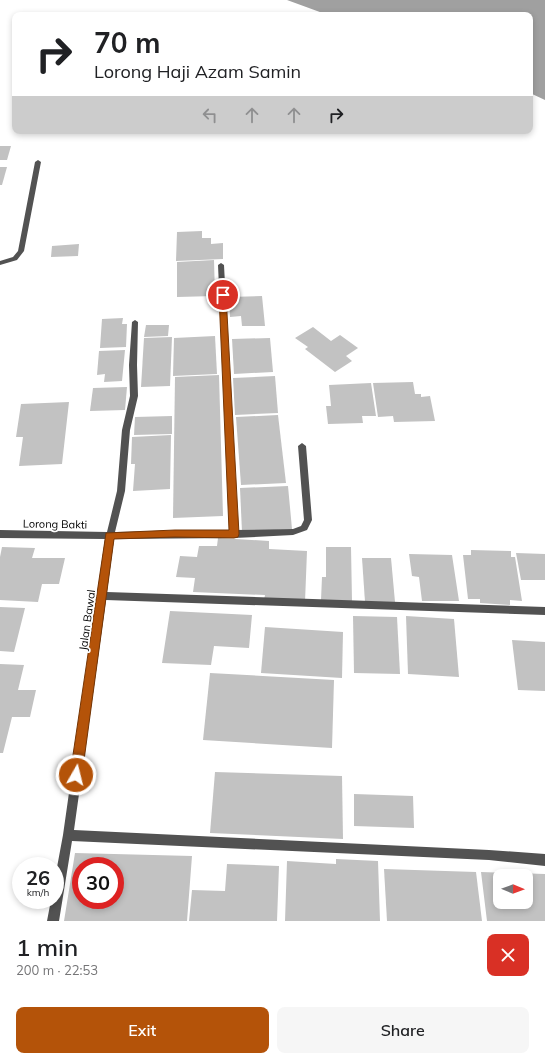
<!DOCTYPE html>
<meta charset="utf-8">
<style>
:root{--surface:#fff;--page:#f6f6f6;--text:#202124;--muted:#757577;--accent:#b45309}
body{margin:0;font-family:Mulish,sans-serif;background:var(--page);color:var(--text);height:100vh;display:flex;flex-direction:column;font-size:15px;white-space:nowrap}
*{box-sizing:border-box;margin:0}
p{font-size:13px;color:var(--muted)}
.icon{flex:none;width:22px;height:22px;fill:none;stroke:currentColor;stroke-width:2;stroke-linecap:round;stroke-linejoin:round}
.map{position:relative;height:921px;overflow:hidden}
.drawer{display:flex;flex-direction:column;background:var(--surface);flex:1}
.drawer>*{flex:none}
.guide{position:absolute;left:12px;top:12px;width:521px;height:122px;border-radius:8px;box-shadow:0 2px 6px #0003;background:#fff;color:var(--text);overflow:hidden}
.needle{width:26px;rotate:91deg}
.tools{position:absolute;left:493px;top:869px;display:grid;gap:8px}
.tools a{display:grid;place-items:center;width:40px;height:40px;border-radius:8px;background:var(--surface);box-shadow:0 2px 6px #0003;font-size:20px}
.speed{position:absolute;left:12px;top:857px;display:flex;gap:8px;font-size:20px;font-weight:700;text-align:center}
.speed>*{display:grid;place-content:center;width:52px;height:52px;border-radius:50%;background:var(--surface);box-shadow:0 2px 6px #0003;line-height:1}
.speed small{font-size:10px;font-weight:400}
.speed .limit{border:6px solid #d22;background:#fff;color:#111}
.pin{position:absolute;display:grid;place-items:center;width:34px;height:34px;color:#fff;margin:-17px;border:2px solid #fff;border-radius:50%;box-shadow:0 1px 4px #0007}
.me{position:absolute;width:44px;margin:-22px;rotate:8deg;stroke-linejoin:round;filter:drop-shadow(0 0 3px #0008)}
.turn{display:flex;align-items:center;gap:14px;height:84px;padding:0 16px;font-size:18px}
.turn .icon{width:52px;height:52px;stroke-width:2.5}
.turn b{display:block;font-size:28px;line-height:34px}
.lanes{display:flex;align-items:center;height:38px;padding:0 16px;background:#0003;justify-content:center;gap:20px;direction:ltr}
.lanes .off{opacity:.35}
.round{display:grid;place-items:center;flex:none;width:42px;height:42px;border-radius:8px;background:var(--page)}
.headline{display:flex;align-items:center;justify-content:space-between;height:68px;padding:0 16px}
h1{font-size:24px;font-weight:600;line-height:30px}
.action{display:flex;gap:8px;margin-top:auto;padding:8px 16px}
.action a{flex:1;height:46px;border-radius:8px;background:var(--accent);color:#fff;font-size:16px;font-weight:600;line-height:46px;text-align:center}
.action a+a{background:var(--page);color:var(--text)}
.map>svg:first-child{display:block}
.water{fill:#a0a0a0}
.building{fill:#c2c2c2;fill-rule:evenodd}
.lines{fill:none;stroke-linecap:round;stroke-linejoin:round}
.lane{fill:#525252;fill-rule:evenodd}
.street{fill:#525252;fill-rule:evenodd}
.route{fill:#b45309;stroke:#753606}
.labels{text-anchor:middle;stroke-width:3.5;stroke-linejoin:round;paint-order:stroke}
.street-label{font-size:11px;fill:#000;stroke:#fff}
</style>
<div class="map">
<svg width="545" height="921" viewBox="0 0 545 921">
<rect width="100%" height="100%" fill="#fff"/>
<polygon class="water" points="287,0 545,0 545,100 530,93 530,15 328,15"/>
<g class="building">
<polygon points="0,146 11,146 7,160 0,160"/>
<polygon points="0,167 7,167 2,185 0,185"/>
<polygon points="202,231 202,238 211,238 211,244 223,243 223,259 176,261 177,232"/>
<polygon points="79,244 78,256 51,257 52,246"/>
<polygon points="214,260 215,296 177,297 177,262"/>
<polygon points="262,296 265,326 242,326 241,316 230,317 229,297"/>
<polygon points="123,318 122,324 127,324 126,347 100,348 102,319"/>
<polygon points="146,325 169,325 168,336 144,337"/>
<polygon points="313,327 331,341 340,335 358,348 346,356 352,361 335,372 305,349 308,347 295,338"/>
<polygon points="215,336 217,374 173,376 174,338"/>
<polygon points="172,337 170,386 141,387 144,338"/>
<polygon points="270,338 273,372 234,374 232,339"/>
<polygon points="125,350 122,381 104,382 105,374 97,375 99,351"/>
<polygon points="219,375 223,516 173,518 175,377"/>
<polygon points="275,376 278,413 235,415 233,378"/>
<polygon points="413,382 415,394 421,394 421,397 430,396 435,421 394,422 393,416 378,417 373,383"/>
<polygon points="371,383 376,416 362,416 363,423 328,424 326,406 331,406 329,385"/>
<polygon points="127,387 125,410 90,411 93,388"/>
<polygon points="69,402 62,464 19,466 23,437 16,437 21,404"/>
<polygon points="278,415 286,483 241,485 236,417"/>
<polygon points="172,416 172,434 134,435 135,417"/>
<polygon points="171,435 170,489 133,491 135,464 131,464 132,437"/>
<polygon points="288,486 292,529 242,532 240,488"/>
<polygon points="218,538 269,541 269,549 307,551 305,602 264,600 265,595 193,592 195,578 176,577 180,556 197,557 199,546 217,546"/>
<polygon points="2,547 35,548 32,558 65,558 59,584 42,584 38,602 0,600 0,557"/>
<polygon points="326,547 351,547 352,601 321,600 322,577 326,577"/>
<polygon points="471,550 511,551 511,557 515,557 522,601 510,600 510,605 480,603 480,599 468,599 463,555 471,555"/>
<polygon points="516,553 545,554 545,580 521,580"/>
<polygon points="409,554 452,555 459,601 422,601 419,577 412,576"/>
<polygon points="362,558 391,558 395,602 365,602"/>
<polygon points="0,607 25,608 14,652 0,651"/>
<polygon points="170,611 252,615 249,648 214,646 211,665 162,663"/>
<polygon points="353,616 397,617 400,674 354,673"/>
<polygon points="406,616 454,619 459,677 408,674"/>
<polygon points="265,627 343,632 342,678 261,673"/>
<polygon points="512,640 545,642 545,691 518,690"/>
<polygon points="0,664 24,665 18,690 36,690 30,717 12,717 3,753 0,753"/>
<polygon points="210,673 334,680 332,748 203,740"/>
<polygon points="215,772 342,776 343,839 210,833"/>
<polygon points="354,794 413,796 414,828 354,826"/>
<path d="M 75,853 L 192,856 L 187,921 L 64,921 ZM 81,866 L 115,866 L 115,900 L 81,900 Z"/>
<polygon points="336,859 378,861 380,921 285,921 287,861 336,864"/>
<polygon points="227,864 279,866 277,921 189,921 192,890 225,891"/>
<polygon points="384,869 476,872 482,921 387,921"/>
<path d="M 481,872 L 545,874 L 545,921 L 487,921 ZM 500,876 L 526,876 L 526,902 L 500,902 Z"/>
</g>
<g class="lines">
<g class="lane">
<polygon points="38,160 41,162 24,251 17,260 0,265 0,261 13,257 18,251 35,162"/>
<polygon points="302,443 306,446 312,520 307,530 293,535 234,538 231,536 230,534 231,532 234,530 293,529 301,526 304,520 298,446"/>
</g>
<polygon class="street" points="221,263 224,265 238,534 237,536 234,538 114,539 107,592 545,607 545,615 106,600 74,830 489,850 545,854 545,866 489,860 72,841 59,921 47,921 51,900 55,900 55,878 63,835 105,539 0,538 0,530 107,532 117,491 122,430 130,396 129,365 132,322 135,320 138,322 137,365 138,396 130,430 125,491 115,532 230,530 218,265"/>
</g>
<polygon class="route" points="223,292 226,295 239,534 238,537 234,538 175,537 114,539 82,775 80,779 76,781 72,779 70,775 106,533 175,530 229,530 219,295"/>
<g class="labels">
<g class="street-label">
<text transform="translate(55 524) rotate(1)" y="4">Lorong Bakti</text>
<text transform="translate(87 620) rotate(-82)" y="4">Jalan Bawal</text>
</g>
</g>
</svg>
<div class="tools">
<a><svg class="needle" viewBox="-14 -14 28 28"><path d="M0-13l5 13h-10z" fill="#e53935"/><path d="M0 13l5-13h-10z" fill="#757577"/></svg></a>
</div>
<div class="speed"><div>26<small>km/h</small></div><div class="limit">30</div></div>
<div class="pin" style="left:223px;top:295px;background:#d93025"><svg class="icon" aria-label="arrive" viewBox="0 0 24 24"><path d="M6 21V4h12l-3 4 3 4H6"/></svg></div>
<svg class="me" style="left:76px;top:775px" viewBox="-20 -20 40 40"><circle r="17" fill="#b45309" stroke="#fff" stroke-width="3"/><path d="M0-11L8 9 0 5-8 9z" fill="#fff"/></svg>
<div class="guide">
<div class="turn"><svg class="icon" aria-label="right" viewBox="0 0 24 24"><path d="M7 20v-9h11M14 6l5 5-5 5"/></svg><div><b>70 m</b>Lorong Haji Azam Samin</div></div>
<div class="lanes"><svg class="icon off" aria-label="left" viewBox="0 0 24 24"><path d="M17 20v-9H6M10 6l-5 5 5 5"/></svg><svg class="icon off" aria-label="ahead" viewBox="0 0 24 24"><path d="M12 20V5M6 11l6-6 6 6"/></svg><svg class="icon off" aria-label="ahead" viewBox="0 0 24 24"><path d="M12 20V5M6 11l6-6 6 6"/></svg><svg class="icon" aria-label="right" viewBox="0 0 24 24"><path d="M7 20v-9h11M14 6l5 5-5 5"/></svg></div>
</div>
</div>
<section class="drawer">
<div class="headline"><div><h1>1 min</h1><p>200 m · 22:53</p></div><a class="round" style="background:#d93025;color:#fff"><svg class="icon" aria-label="close" viewBox="0 0 24 24"><path d="M6 6l12 12M18 6L6 18"/></svg></a></div>
<div class="action"><a>Exit</a><a>Share</a></div>
</section>
